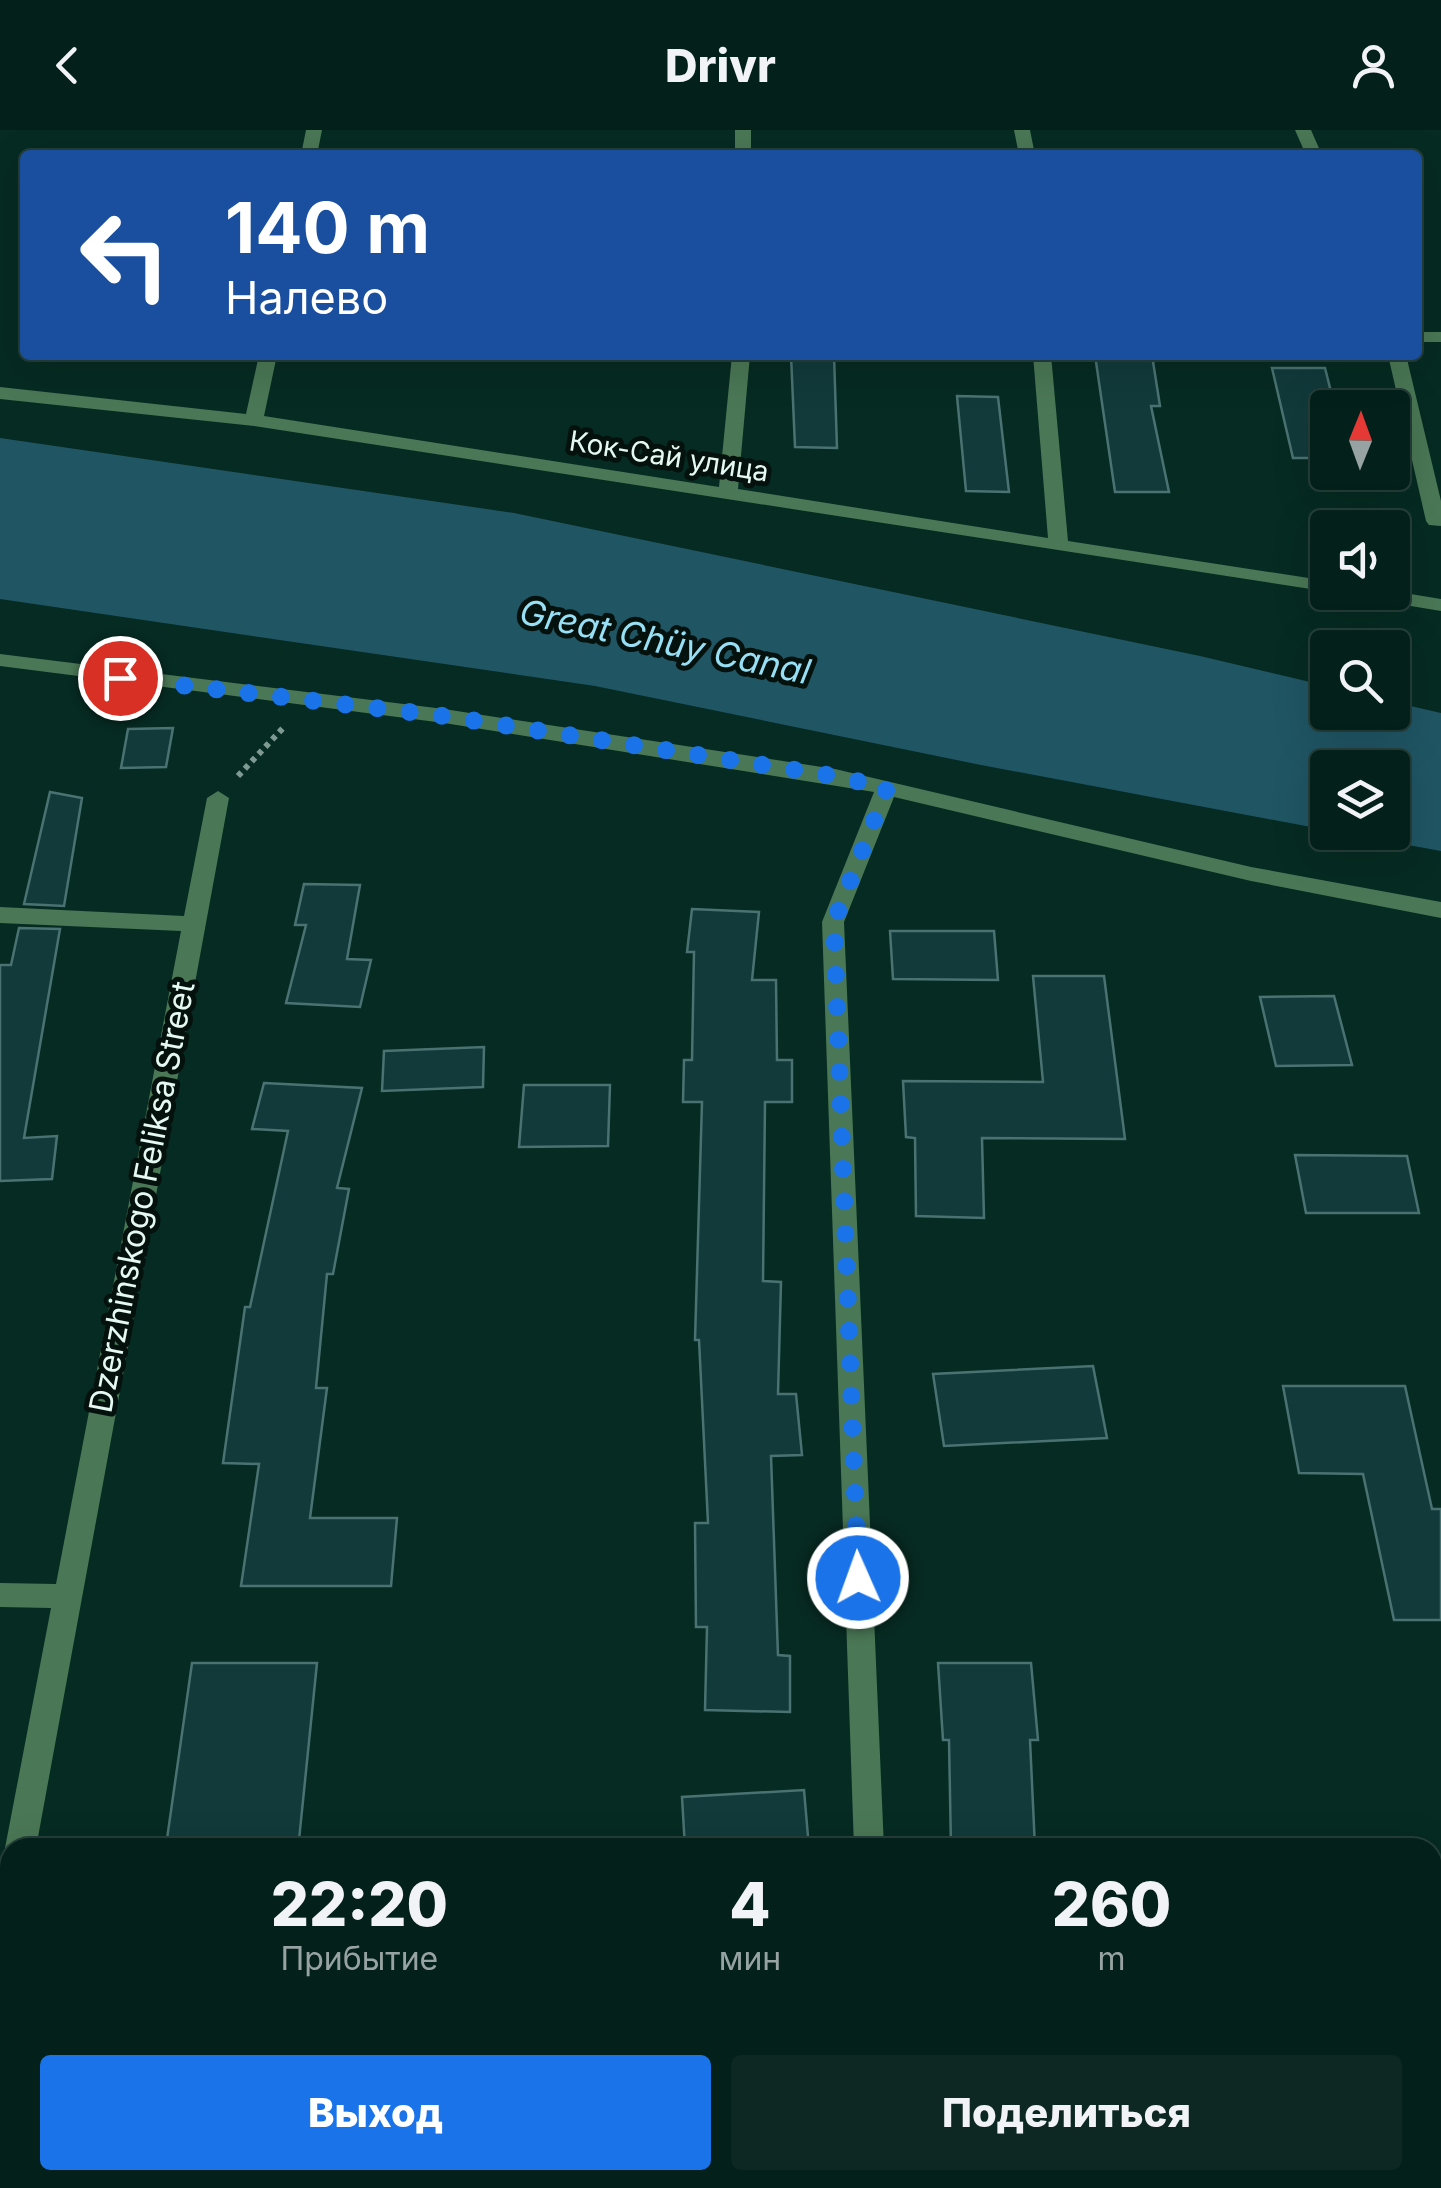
<!DOCTYPE html>
<html lang="ru">
<meta charset="utf-8">
<style>
:root{--surface:#04201a;--page:#0d2823;--text:#f1f3f6;--muted:#97a3a2;--line:#253e39;--accent:#1a73e8}
body{margin:0;font-family:Inter,sans-serif;background:var(--page);color:var(--text);height:100vh;display:flex;flex-direction:column;font-size:38px;white-space:nowrap}
*{box-sizing:border-box;margin:0}
p{font-size:32px;color:var(--muted)}
.icon{flex:none;width:55px;height:55px;fill:none;stroke:currentColor;stroke-width:2;stroke-linecap:round;stroke-linejoin:round}
.map{position:relative;flex:1;overflow:hidden}
.details{position:absolute;left:0px;top:1708px;width:1442px;height:352px;display:flex;flex-direction:column;background:var(--surface);border-radius:30px 30px 0 0;box-shadow:0 10px 40px #0002,0 0 0 2px var(--line)}
.details>*{flex:none}
.guide{position:absolute;left:20px;top:20px;width:1402px;height:210px;border-radius:10px;box-shadow:0 10px 40px #0002,0 0 0 2px var(--line);background:#1a4fa0;color:#fff;overflow:hidden}
.needle{width:65px;rotate:1deg}
.buttons{position:absolute;left:1310px;top:260px;display:grid;gap:20px}
.buttons a{display:grid;place-items:center;width:100px;height:100px;border-radius:10px;background:var(--surface);box-shadow:0 10px 40px #0002,0 0 0 2px var(--line);font-size:50px}
.pin{position:absolute;display:grid;place-items:center;width:85px;height:85px;color:#fff;margin:-42px;border:5px solid #fff;border-radius:50%;box-shadow:0 2px 10px #0007}
.me{position:absolute;width:110px;margin:-55px;rotate:358deg;stroke-linejoin:round;filter:drop-shadow(0 0 8px #0008)}
.turn{display:flex;align-items:center;gap:35px;height:210px;padding:0 40px;font-size:45px}
.turn .icon{width:130px;height:130px;stroke-width:2.5}
.turn b{display:block;font-size:70px;line-height:85px}
.eta{display:flex;justify-content:space-evenly;align-items:center;height:170px;text-align:center}
.eta b{font-size:60px;font-weight:800;line-height:70px}
.action{display:flex;gap:20px;margin-top:auto;padding:20px 40px}
.action a{flex:1;height:115px;border-radius:10px;background:var(--accent);color:#fff;font-size:40px;font-weight:800;line-height:115px;text-align:center}
.action a+a{background:var(--page);color:var(--text)}
header{display:flex;justify-content:space-between;align-items:center;height:130px;padding:0 40px;background:var(--surface);font-size:45px;font-weight:800}
.map>svg:first-child{display:block}
.water{fill:#205564}
.building{fill:#123a3b;stroke:#4b7272;stroke-width:2.5}
.lines{fill:none;stroke-linecap:round;stroke-linejoin:round}
.path{stroke:#7e9a92;stroke-width:6;stroke-dasharray:5 5;stroke-linecap:butt}
.street{fill:#4a7755;fill-rule:evenodd}
.route{stroke:#1a73e8;stroke-width:18;stroke-dasharray:0 32.4}
.labels{text-anchor:middle;stroke-width:10;stroke-linejoin:round;paint-order:stroke}
.far-street-label{font-size:28px;fill:#e5f9f2;stroke:#04110d}
.street-label{font-size:32px;fill:#e5f9f2;stroke:#04110d}
.water-label{font-size:35px;font-style:italic;fill:#97dff5;stroke:#04110d}
</style>
<header><svg class="icon" aria-label="back" viewBox="0 0 24 24"><path d="M15 5l-7 7 7 7"/></svg>Drivr<svg class="icon" aria-label="person" viewBox="0 0 24 24"><circle cx="12" cy="8" r="4"/><path d="M4 21q1-7 8-7t8 7"/></svg></header>
<div class="map">
<svg width="1441" height="2058" viewBox="0 0 1441 2058">
<rect width="100%" height="100%" fill="#062b22"/>
<polygon class="water" points="0,308 514,383 1200,526 1327,556 1328,582 1392,582 1393,572 1441,583 1441,721 1342,703 1392,702 1392,638 1328,638 1327,700 981,635 595,556 0,469"/>
<g class="building">
<polygon points="791,225 834,225 837,318 795,317"/>
<polygon points="1095,225 1152,225 1160,276 1151,276 1169,362 1115,362"/>
<polygon points="1272,238 1325,238 1335,278 1328,278 1328,328 1293,328"/>
<polygon points="957,266 998,267 1009,362 966,361"/>
<polygon points="173,598 166,637 121,638 128,599"/>
<polygon points="50,662 82,668 64,776 24,774"/>
<polygon points="304,754 360,755 347,829 371,830 360,877 286,873 306,795 295,795"/>
<polygon points="692,779 759,782 752,850 776,850 777,930 792,930 792,972 765,972 763,1151 781,1152 778,1264 796,1264 802,1325 771,1326 778,1525 790,1526 790,1582 705,1580 707,1497 696,1497 695,1393 708,1393 699,1210 695,1210 702,972 683,972 684,930 692,930 694,822 687,822"/>
<polygon points="19,798 60,799 24,1008 57,1006 52,1049 0,1051 0,835 11,835"/>
<polygon points="890,801 994,801 998,850 893,849"/>
<polygon points="1033,846 1104,846 1125,1009 982,1008 984,1088 916,1086 915,1008 906,1007 903,951 1043,952"/>
<polygon points="1334,866 1352,935 1276,936 1260,867"/>
<polygon points="484,917 483,957 382,961 384,921"/>
<polygon points="264,953 362,958 337,1058 349,1059 333,1144 327,1144 316,1258 327,1258 310,1388 397,1388 391,1456 241,1456 259,1334 223,1333 245,1177 250,1177 288,1001 252,999"/>
<polygon points="524,955 610,955 608,1016 519,1017"/>
<polygon points="1295,1025 1407,1026 1419,1083 1306,1083"/>
<polygon points="1093,1236 1107,1308 944,1316 933,1244"/>
<polygon points="1283,1256 1405,1256 1432,1379 1441,1379 1441,1490 1394,1490 1363,1344 1299,1343"/>
<polygon points="192,1533 317,1533 299,1710 167,1709"/>
<polygon points="938,1533 1031,1533 1038,1610 1030,1610 1035,1718 951,1718 949,1610 943,1610"/>
<polygon points="804,1660 809,1718 685,1718 682,1667"/>
</g>
<g class="lines">
<polyline class="path" points="238,646 284,597"/>
<g class="street">
<polygon points="306,0 322,0 317,25 301,25"/>
<rect x="735" y="0" width="16" height="25"/>
<polygon points="1014,0 1030,0 1035,25 1019,25"/>
<polygon points="1295,0 1311,0 1322,25 1306,25"/>
<rect x="1418" y="202" width="23" height="10"/>
<polygon points="259,225 277,225 264,286 719,357 732,225 750,225 738,359 1048,408 1033,225 1051,225 1068,411 1328,451 1330,462 254,296 0,269 0,257 246,284"/>
<polygon points="1388,225 1406,225 1441,371 1441,396 1429,395 1426,391"/>
<polygon points="1392,461 1441,469 1441,481 1362,468 1352,462"/>
<polygon points="0,524 444,579 835,639 1251,737 1441,772 1441,788 1251,751 894,667 844,792 884,1718 854,1718 822,792 874,662 444,593 0,536"/>
<polygon points="218,661 229,668 36,1718 10,1718 10,1728 5,1718 51,1478 0,1477 0,1453 56,1454 181,801 0,793 0,777 184,786 207,668"/>
<polygon points="10,1759 10,1838 0,1842 0,1762"/>
<polygon points="869,2050 903,2050 904,2058 870,2058"/>
</g>
</g>
<g class="lines">
<polyline class="route" points="120,548 444,586 835,646 887,658 834,792 858,1448"/>
</g>
<g class="labels">
<g class="far-street-label">
<text transform="translate(669 326) rotate(9)" y="10">Кок-Сай улица</text>
</g>
<g class="street-label">
<text transform="translate(142 1067) rotate(-79)" y="11">Dzerzhinskogo Feliksa Street</text>
</g>
<g class="water-label">
<text transform="translate(665 512) rotate(12)" y="12">Great Chüy Canal</text>
</g>
</g>
</svg>
<div class="buttons">
<a><svg class="needle" viewBox="-14 -14 28 28"><path d="M0-13l5 13h-10z" fill="#e53935"/><path d="M0 13l5-13h-10z" fill="#97a3a2"/></svg></a>
<a><svg class="icon" aria-label="sound" viewBox="0 0 24 24"><path d="M4 9h4l5-4v14l-5-4H4zM17 9q2 3 0 6"/></svg></a>
<a><svg class="icon" aria-label="search" viewBox="0 0 24 24"><circle cx="10" cy="10" r="6"/><path d="M15 15l6 6"/></svg></a>
<a><svg class="icon" aria-label="layers" viewBox="0 0 24 24"><path d="M12 4l9 5-9 5-9-5zM3 14l9 5 9-5"/></svg></a>
</div>
<div class="pin" style="left:120px;top:548px;background:#d93025"><svg class="icon" aria-label="arrive" viewBox="0 0 24 24"><path d="M6 21V4h12l-3 4 3 4H6"/></svg></div>
<svg class="me" style="left:858px;top:1448px" viewBox="-20 -20 40 40"><circle r="17" fill="#1a73e8" stroke="#fff" stroke-width="3"/><path d="M0-11L8 9 0 5-8 9z" fill="#fff"/></svg>
<div class="guide">
<div class="turn"><svg class="icon" aria-label="left" viewBox="0 0 24 24"><path d="M17 20v-9H6M10 6l-5 5 5 5"/></svg><div><b>140 m</b>Налево</div></div>
</div>
<section class="details">
<div class="eta">
<div><b>22:20</b><p>Прибытие</p></div>
<div><b>4</b><p>мин</p></div>
<div><b>260</b><p>m</p></div>
</div>
<div class="action"><a>Выход</a><a>Поделиться</a></div>
</section>
</div>
